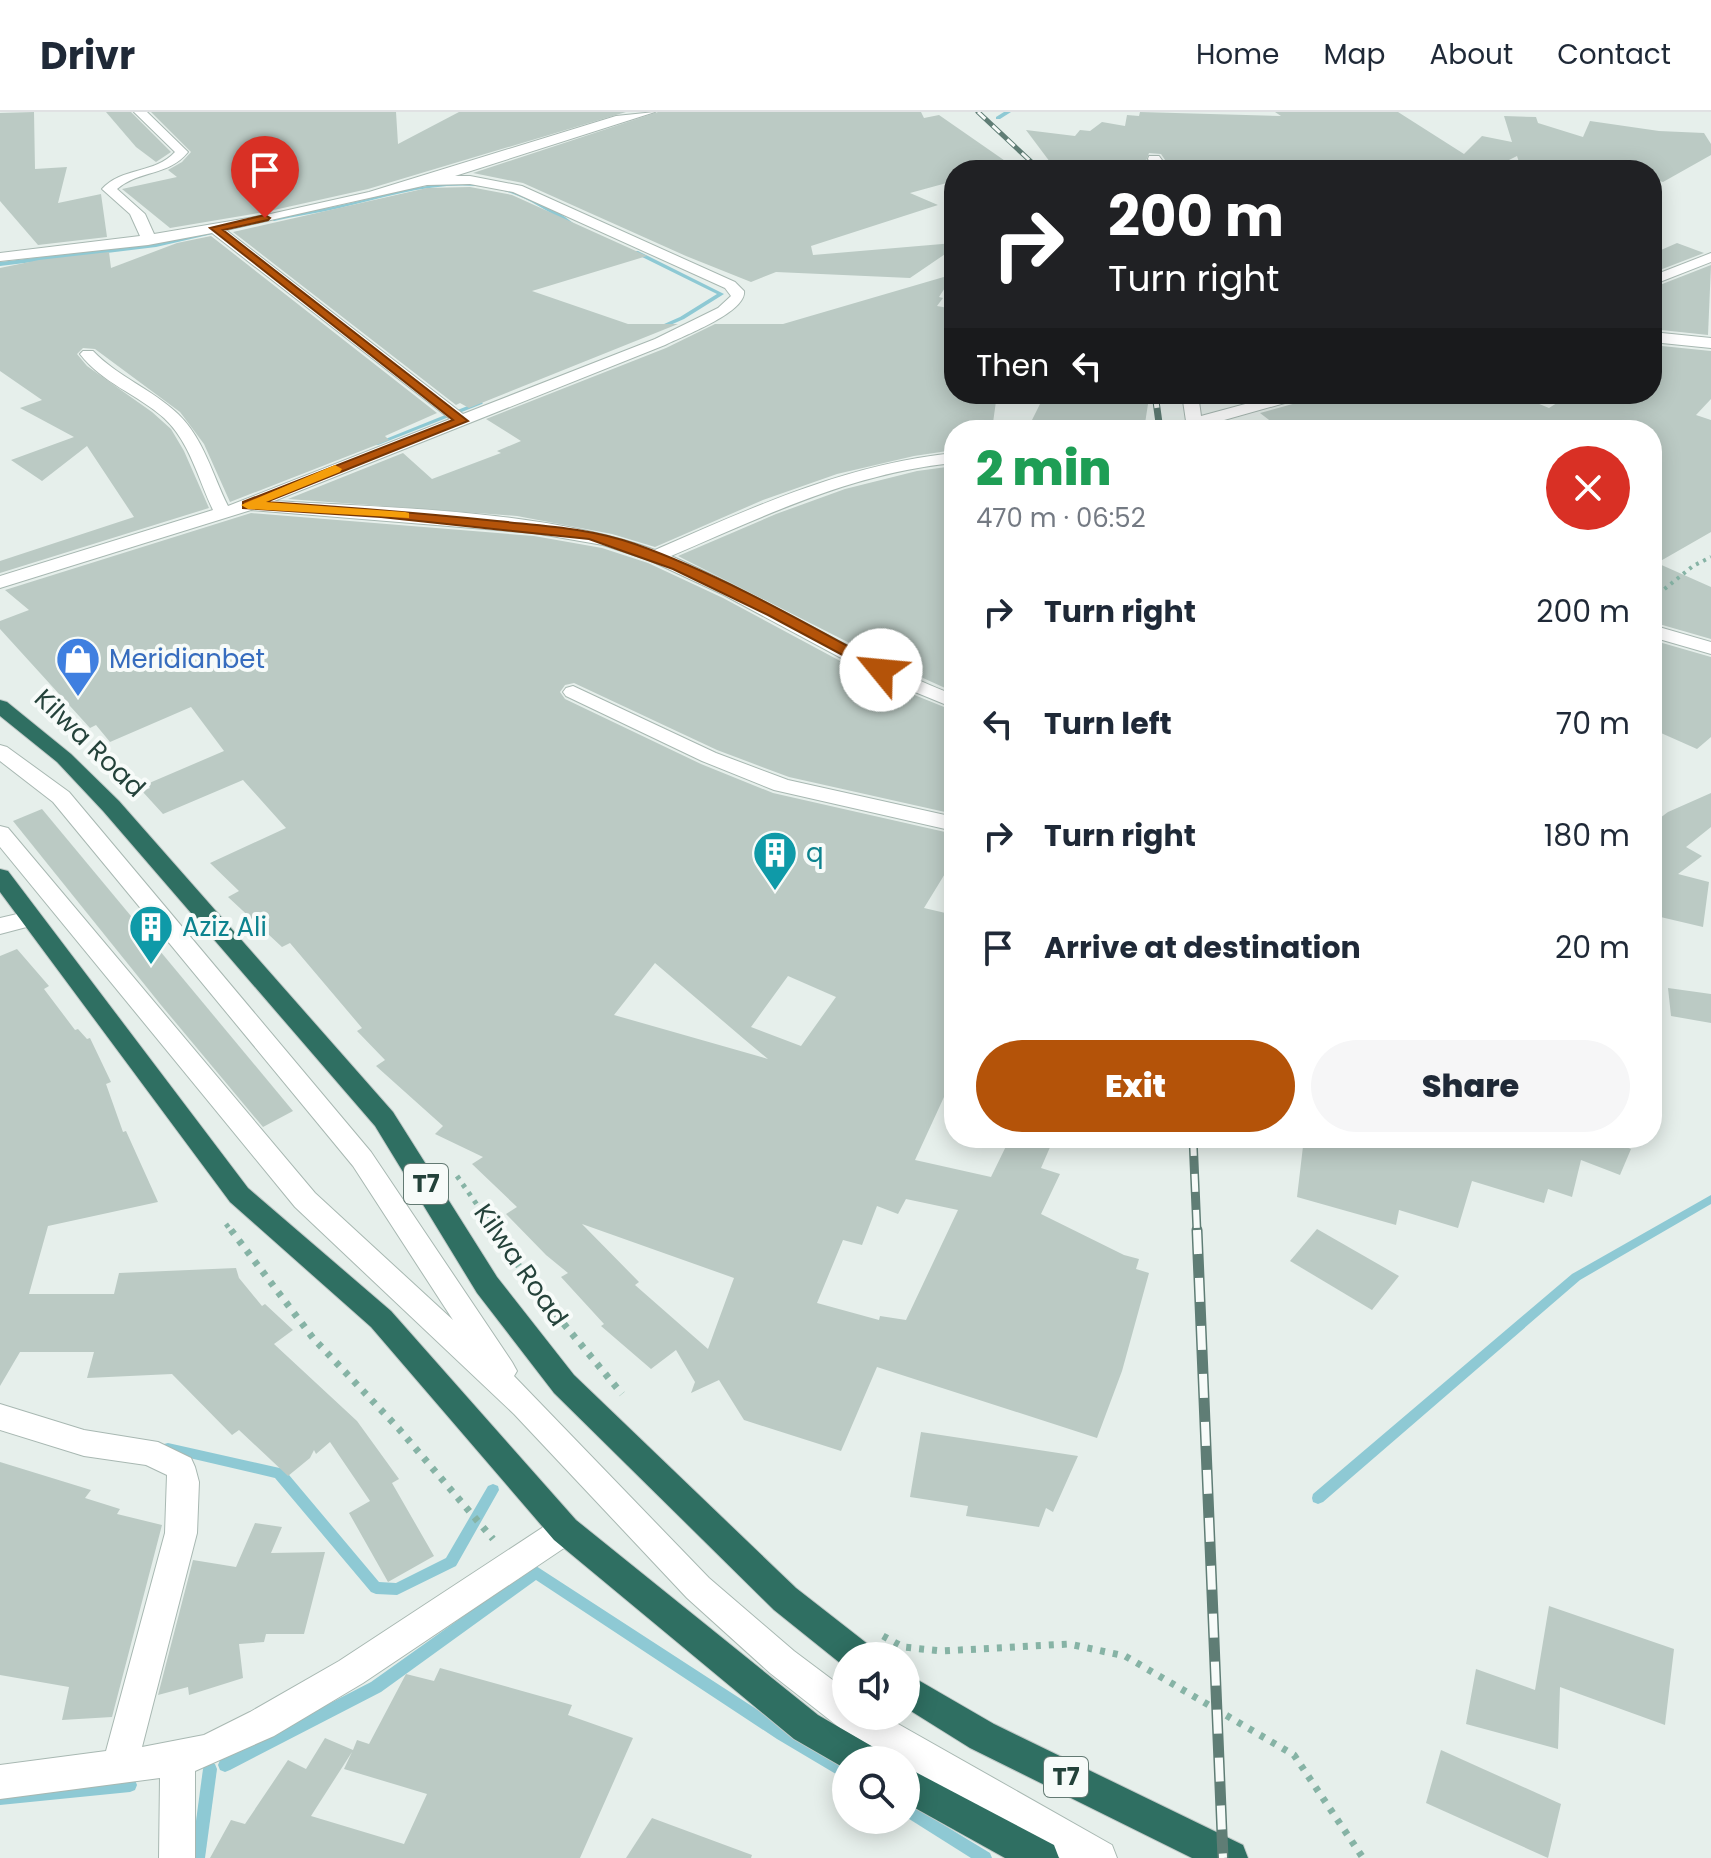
<!DOCTYPE html>
<meta charset="utf-8">
<style>
:root{--surface:#fff;--page:#f6f6f7;--text:#1f2937;--muted:#747a83;--line:#e0e1e3;--accent:#b45309}
body{margin:0;font-family:Poppins,sans-serif;background:var(--page);color:var(--text);height:100vh;display:flex;flex-direction:column;font-size:30px;white-space:nowrap}
*{box-sizing:border-box;margin:0}
p{font-size:26px;color:var(--muted)}
.icon{flex:none;width:44px;height:44px;fill:none;stroke:currentColor;stroke-width:2;stroke-linecap:round;stroke-linejoin:round}
.map{position:relative;flex:1;overflow:hidden}
.panel{position:absolute;left:944px;top:308px;width:718px;height:728px;display:flex;flex-direction:column;background:var(--surface);border-radius:32px;box-shadow:0 4px 20px #0003}
.panel>*{flex:none}
.banner{position:absolute;left:944px;top:48px;width:718px;height:244px;border-radius:32px;box-shadow:0 4px 20px #0003;background:#202124;color:#fff;overflow:hidden}
.buttons{position:absolute;left:832px;top:1530px;display:grid;gap:16px}
.buttons a{display:grid;place-items:center;width:88px;height:88px;border-radius:50%;background:var(--surface);box-shadow:0 4px 20px #0003;font-size:40px}
.pin{position:absolute;display:grid;place-items:center;width:68px;height:68px;color:#fff;margin:-82px -34px;border-radius:50% 50% 50% 0;rotate:-45deg;box-shadow:0 0 8px #0007}
.pin .icon{rotate:45deg}
.me{position:absolute;width:88px;margin:-44px;rotate:298deg;stroke-linejoin:round;filter:drop-shadow(0 0 6px #0008)}
.turn{display:flex;align-items:center;gap:28px;height:168px;padding:0 32px;font-size:36px}
.turn .icon{width:104px;height:104px;stroke-width:2.5}
.turn b{display:block;font-size:56px;line-height:68px}
.then{display:flex;align-items:center;height:76px;padding:0 32px;background:#0003;gap:16px;font-size:30px}
.round{display:grid;place-items:center;flex:none;width:84px;height:84px;border-radius:42px;background:var(--page)}
.overview{display:flex;align-items:center;justify-content:space-between;height:136px;padding:0 32px}
h1{font-size:48px;font-weight:800;line-height:60px;color:#1e9e55}
.button{display:flex;gap:16px;margin-top:auto;padding:16px 32px}
.button a{flex:1;height:92px;border-radius:48px;background:var(--accent);color:#fff;font-size:32px;font-weight:800;line-height:92px;text-align:center}
.button a+a{background:var(--page);color:var(--text)}
ul{padding:0;list-style:none}
li{display:flex;align-items:center;gap:24px;height:112px;padding:0 32px}
li div{flex:1}
li b{display:block;font-size:30px}
li em{font-style:normal}
header{display:flex;align-items:center;gap:48px;box-sizing:border-box;height:112px;padding:0 40px;background:var(--surface);border-bottom:2px solid var(--line)}
header strong{font-size:38px}
nav{display:flex;gap:44px;margin-inline-start:auto;font-size:28px}
.map>svg:first-child{display:block}
.lines{fill:none;stroke-linecap:round;stroke-linejoin:round}
.stream{fill:#8ec9d4;fill-rule:evenodd}
.building{fill:#bbcac4;fill-rule:evenodd}
.minor-casing{stroke:#a8b8b2;stroke-width:2}
.highway-casing{stroke:#c2cac8;stroke-width:2}
.path-far2{stroke:#86b3a5;stroke-width:4;stroke-dasharray:3 5;stroke-linecap:butt}
.path-far1{stroke:#86b3a5;stroke-width:5;stroke-dasharray:4 6;stroke-linecap:butt}
.path{stroke:#86b3a5;stroke-width:7;stroke-dasharray:5 8;stroke-linecap:butt}
.minor{fill:#fff;fill-rule:evenodd}
.highway{fill:#2f6f62;fill-rule:evenodd}
.rail-far3-casing{stroke:#5f7d75;stroke-width:5}
.rail-far2-casing{stroke:#5f7d75;stroke-width:7}
.rail-far1-casing{stroke:#5f7d75;stroke-width:9}
.rail-casing{stroke:#5f7d75;stroke-width:11}
.rail-far3{stroke:#f7fbf9;stroke-width:3;stroke-dasharray:10;stroke-linecap:butt}
.rail-far2{stroke:#f7fbf9;stroke-width:5;stroke-dasharray:14;stroke-linecap:butt}
.rail-far1{stroke:#f7fbf9;stroke-width:6;stroke-dasharray:18;stroke-linecap:butt}
.rail{stroke:#f7fbf9;stroke-width:8;stroke-dasharray:24;stroke-linecap:butt}
.route{fill:#b45309;stroke:#753606;stroke-width:2}
.slow{fill:#f59e0b}
.labels{text-anchor:middle;stroke-width:8;stroke-linejoin:round;paint-order:stroke}
.shield{fill:#f7fbf9;stroke:#637a73;stroke-width:2}
.shield-label{font-size:24px;font-weight:bold;fill:#24423a}
.shop-label{font-size:26px;fill:#366cbe;stroke:#f7fbf9;text-anchor:start}
.street-label{font-size:26px;fill:#24423a;stroke:#f7fbf9}
.culture-label{font-size:26px;fill:#0d838f;stroke:#f7fbf9;text-anchor:start}
</style>
<header>
<strong>Drivr</strong>
<nav><a>Home</a><a>Map</a><a>About</a><a>Contact</a></nav>
</header>
<div class="map">
<svg width="1711" height="1746" viewBox="0 0 1711 1746">
<rect width="100%" height="100%" fill="#e6efeb"/>
<g class="lines">
<g class="stream">
<polygon points="1004,0 1011,0 1000,7 996,7 996,5"/>
<path d="M 460,70 C 501,72 540,85 573,111 L 568,112 C 546,98 523,83 497,77 C 444,66 391,84 340,96 C 318,101 296,104 274,109 L 271,107 C 289,100 312,99 332,95 C 375,86 415,73 460,70 Z"/>
<polygon points="258,108 261,110 260,111 156,135 0,154 0,150 156,131"/>
<polygon points="634,139 638,139 724,182 684,207 659,218 655,218 655,216 680,205 717,182 634,141"/>
<polygon points="480,289 483,291 482,292 378,333 373,332"/>
<polygon points="1711,1083 1711,1092 1580,1168 1323,1390 1318,1392 1313,1390 1312,1386 1313,1382 1572,1162"/>
<polygon points="168,1331 284,1357 379,1470 396,1471 446,1446 488,1374 493,1372 498,1374 499,1378 456,1454 397,1483 376,1482 371,1480 275,1366 168,1341 164,1340 162,1336 164,1332"/>
<polygon points="536,1454 787,1617 846,1653 846,1668 777,1627 536,1468 381,1580 230,1658 225,1660 220,1658 218,1653 220,1648 371,1570 531,1456"/>
<polygon points="210,1650 215,1652 217,1657 205,1746 191,1746 203,1657 205,1652"/>
<polygon points="130,1666 135,1668 137,1673 135,1678 130,1680 0,1693 0,1679"/>
<polygon points="906,1690 990,1741 992,1746 971,1746 906,1705"/>
</g>
</g>
<g class="building">
<polygon points="34,0 35,57 67,55 58,91 101,82 107,125 38,133 0,89 0,1"/>
<polygon points="106,0 131,0 171,40 156,50 136,35"/>
<polygon points="151,0 396,0 398,32 459,0 626,0 368,77 265,100 170,116 122,77 177,65 168,58 182,50 191,40"/>
<polygon points="658,0 921,0 924,6 939,3 1011,53 993,58 954,58 954,69 910,81 938,93 811,134 813,143 954,131 954,136 910,166 776,160 751,170 686,144 523,71 473,61"/>
<polygon points="1140,0 1281,4 1275,0 1398,0 1464,42 1482,24 1512,30 1504,4 1536,5 1538,11 1583,25 1590,9 1659,19 1704,21 1711,32 1711,43 1663,70 1652,67 1652,58 1537,58 1537,52 1519,50 1517,44 1489,58 1268,58 1266,53 1172,58 1161,42 1149,41 1146,49 1152,58 1056,58 1026,18 1075,24 1080,18 1090,19 1102,10 1125,14 1127,3 1139,4"/>
<polygon points="470,75 512,83 647,144 532,179 628,212 678,212 469,296 460,291 456,293 233,120 427,76"/>
<polygon points="211,124 437,301 385,324 389,328 230,390 204,332 180,300 95,237 83,236 77,242 87,254 152,300 171,317 184,339 209,396 0,461 0,449 134,405 87,334 42,369 11,348 74,325 20,296 42,288 0,259 0,156 39,148 109,140 111,156 177,131"/>
<polygon points="1677,131 1704,141 1652,161 1652,142"/>
<polygon points="1711,153 1708,223 1652,217 1652,176"/>
<polygon points="954,162 939,185 943,186 937,194 954,197 954,282 997,282 992,318 954,318 954,338 914,344 837,362 763,388 655,435 612,422 517,404 288,387 403,341 432,367 501,341 497,339 521,329 486,307 666,236 715,212 783,212"/>
<polygon points="1652,233 1711,239 1711,287 1696,303 1711,308 1711,420 1657,451 1711,475 1711,527 1652,510 1652,318 1313,318 1306,312 1278,315 1260,301 1307,288 1311,282 1515,282 1549,296 1571,282 1652,282"/>
<polygon points="1045,282 1069,282 1148,292 1144,318 1027,318"/>
<polygon points="954,354 954,580 883,548 678,444 776,402 845,377 917,359"/>
<path d="M 251,401 L 534,424 L 602,436 L 648,451 L 723,486 L 870,565 L 954,599 L 954,702 L 789,665 L 717,638 L 574,571 L 565,573 L 560,580 L 565,587 L 701,652 L 773,681 L 954,722 L 954,747 L 924,796 L 954,803 L 954,987 L 944,985 L 915,1048 L 991,1065 L 1010,1026 L 1054,1026 L 1041,1056 L 1060,1062 L 1041,1102 L 1124,1143 L 1139,1147 L 1136,1157 L 1149,1161 L 1122,1259 L 1097,1326 L 877,1255 L 841,1339 L 744,1308 L 719,1268 L 691,1281 L 695,1270 L 676,1238 L 651,1257 L 601,1214 L 604,1212 L 561,1165 L 568,1161 L 546,1143 L 506,1102 L 517,1095 L 472,1052 L 483,1045 L 435,1022 L 443,1014 L 376,954 L 385,948 L 357,919 L 362,916 L 290,831 L 282,835 L 228,785 L 239,779 L 210,751 L 286,716 L 243,668 L 163,702 L 142,679 L 150,676 L 147,672 L 224,639 L 191,595 L 110,630 L 96,613 L 90,616 L 0,517 L 0,509 L 29,498 L 5,478 ZM 655,851 L 744,927 L 768,947 L 614,903 ZM 788,864 L 836,885 L 801,934 L 751,915 ZM 906,1087 L 958,1098 L 906,1208 L 880,1204 L 879,1208 L 817,1191 L 843,1128 L 862,1133 L 877,1094 L 898,1102 ZM 582,1112 L 734,1166 L 708,1237 L 635,1173 L 639,1170 Z"/>
<polygon points="1652,528 1711,545 1711,625 1697,637 1652,617"/>
<polygon points="1711,681 1711,715 1686,735 1702,744 1678,762 1709,770 1703,815 1652,803 1652,712 1668,700"/>
<polygon points="42,697 293,999 263,1015 161,893 13,709"/>
<polygon points="17,837 49,874 44,877 75,918 78,917 87,927 90,926 111,970 106,972 123,1020 126,1019 158,1090 48,1114 29,1182 114,1182 119,1161 236,1156 239,1166 262,1194 265,1192 293,1218 274,1232 357,1309 399,1367 392,1371 434,1444 388,1470 349,1401 370,1389 330,1330 316,1342 314,1338 310,1346 288,1364 239,1318 232,1323 172,1262 87,1266 94,1240 20,1240 0,1274 0,844"/>
<polygon points="1668,876 1711,882 1711,911 1671,904"/>
<polygon points="1304,1026 1355,1026 1393,1035 1395,1026 1519,1026 1547,1034 1531,1026 1605,1026 1631,1037 1620,1063 1581,1048 1572,1085 1548,1077 1544,1091 1472,1069 1458,1116 1399,1098 1396,1113 1297,1085"/>
<polygon points="1317,1117 1399,1164 1372,1198 1290,1149"/>
<polygon points="921,1320 1078,1344 1053,1400 1046,1396 1039,1415 966,1404 968,1394 910,1385"/>
<polygon points="0,1350 91,1378 85,1386 120,1397 117,1402 162,1413 112,1605 62,1608 69,1575 0,1563"/>
<polygon points="255,1411 282,1415 271,1441 325,1440 304,1522 266,1522 264,1530 239,1532 243,1566 189,1583 188,1575 158,1583 193,1448 236,1455"/>
<polygon points="1549,1494 1674,1537 1665,1613 1560,1575 1558,1637 1466,1612 1476,1557 1535,1578"/>
<path d="M 440,1556 L 572,1593 L 568,1603 L 633,1626 L 580,1746 L 210,1746 L 231,1708 L 245,1712 L 288,1648 L 306,1657 L 325,1626 L 353,1638 L 357,1628 L 369,1632 L 406,1562 L 434,1569 ZM 352,1640 L 344,1657 L 427,1682 L 404,1732 L 311,1704 Z"/>
<polygon points="1441,1638 1561,1692 1548,1746 1426,1691"/>
<polygon points="652,1706 752,1743 751,1746 626,1746"/>
</g>
<g class="lines">
<g class="minor-casing">
<g id="minor">
<path d="M 134,0 L 147,0 L 188,40 C 169,64 139,58 117,77 L 145,102 L 154,122 L 266,103 L 369,80 L 616,4 L 655,0 L 455,64 L 470,64 L 522,74 L 735,170 L 744,179 C 747,200 683,224 665,233 L 274,389 C 394,396 543,398 655,438 C 753,395 847,352 954,341 L 954,351 C 852,361 764,404 671,444 C 768,486 856,545 954,583 L 954,596 L 871,562 L 724,483 L 649,448 L 603,433 L 534,421 L 251,398 L 0,476 L 0,464 L 213,398 C 198,367 190,330 164,306 C 137,282 102,271 80,242 L 83,239 L 93,239 C 118,265 152,277 178,302 C 204,327 212,362 228,394 L 450,307 L 212,121 L 148,133 L 0,149 L 0,141 L 140,124 L 130,102 L 102,77 C 122,55 155,62 175,40 ZM 470,72 L 513,80 L 725,176 L 731,184 L 718,196 L 655,227 L 463,302 L 226,118 L 427,73 Z"/>
<polygon points="1149,44 1159,44 1169,58 1156,58 1148,47"/>
<polygon points="1711,141 1711,150 1652,173 1652,164"/>
<polygon points="1652,220 1711,226 1711,236 1652,230"/>
<polygon points="1182,282 1198,282 1201,304 1282,282 1308,282 1306,285 1203,314 1203,318 1162,318 1186,309"/>
<polygon points="1652,513 1711,530 1711,542 1652,525"/>
<polygon points="573,574 716,641 788,668 954,705 954,719 774,678 702,649 566,584 563,580 566,576"/>
<polygon points="0,633 7,635 69,680 371,1040 512,1250 517,1259 514,1264 709,1466 794,1539 846,1578 846,1604 884,1604 1112,1733 1117,1746 1060,1746 906,1655 906,1648 895,1648 840,1616 770,1561 687,1486 514,1302 295,1095 0,735 0,714 8,716 315,1081 453,1208 353,1054 53,690 0,649"/>
<polygon points="30,799 38,802 42,807 38,812 0,822 0,806"/>
<polygon points="0,1292 84,1318 158,1330 191,1346 195,1355 199,1370 197,1421 142,1635 204,1623 250,1600 339,1549 554,1408 565,1404 576,1408 581,1418 576,1428 363,1571 274,1624 195,1659 195,1746 159,1746 160,1666 0,1687 0,1653 106,1639 165,1421 167,1363 146,1353 84,1344 0,1318"/>
</g>
</g>
<g class="highway-casing">
<g id="highway">
<polygon points="0,588 7,590 71,642 119,689 393,1000 497,1165 574,1263 796,1476 869,1533 874,1544 846,1544 845,1555 774,1498 554,1281 477,1181 375,1014 103,699 57,650 0,604"/>
<polygon points="0,757 8,759 248,1076 391,1199 576,1408 818,1603 875,1636 880,1648 846,1648 846,1657 794,1627 554,1428 371,1215 230,1090 0,780"/>
<polygon points="906,1561 994,1612 1243,1733 1248,1746 1192,1746 970,1636 906,1596"/>
<polygon points="906,1655 1054,1733 1059,1746 1005,1746 906,1691"/>
</g>
</g>
<polyline class="path-far2" points="1652,487 1693,454 1711,445"/>
<g class="path-far1">
<polyline points="457,1064 496,1120"/>
<polyline points="226,1112 232,1120"/>
</g>
<g class="path">
<polyline points="231,1118 313,1226 399,1317 493,1427"/>
<polyline points="494,1118 534,1176 622,1282"/>
<polyline points="883,1524 903,1535 942,1539 1069,1532 1125,1544 1294,1643 1363,1746"/>
</g>
<use href="#minor" class="minor"/>
<use href="#highway" class="highway"/>
<g class="rail-far3-casing">
<polyline id="rail-far3" points="978,0 1040,58"/>
</g>
<g class="rail-far2-casing">
<polyline id="rail-far2" points="1155,282 1160,318"/>
</g>
<g class="rail-far1-casing">
<polyline id="rail-far1" points="1193,1026 1197,1120"/>
</g>
<g class="rail-casing">
<polyline id="rail" points="1197,1118 1223,1746"/>
</g>
<use href="#rail-far3" class="rail-far3"/>
<use href="#rail-far2" class="rail-far2"/>
<use href="#rail-far1" class="rail-far1"/>
<use href="#rail" class="rail"/>
</g>
<path class="route" d="M 265,103 L 270,106 L 268,108 L 223,118 L 468,309 L 266,390 C 344,395 420,401 497,409 C 543,414 590,416 635,432 C 722,463 805,511 886,555 L 886,561 L 876,561 L 768,503 L 673,457 L 589,427 L 381,405 L 243,396 L 243,390 L 453,308 L 210,116 Z"/>
<polygon class="slow" points="335,353 342,357 340,360 266,390 405,400 409,401 409,406 248,397 241,393"/>
<defs>
<g id="shop-pin" transform="scale(2.3)"><path d="M0 17L-7.5 6A9.5 9.5 0 1 1 7.5 6Z" fill="#3f7fe0" stroke="#f7fbf9"/><path d="M-5-2.5h2.3a2.7 3.5 0 0 1 5.4 0H5L5.5 6h-11ZM-1.5-2.5h3a1.5 2.3 0 0 0-3 0Z" fill="#fff"/></g>
<g id="building-pin" transform="scale(2.3)"><path d="M0 17L-7.5 6A9.5 9.5 0 1 1 7.5 6Z" fill="#0f9aa8" stroke="#f7fbf9"/><path d="M-4-6H4V6H1V3H-1V6H-4ZM-2.5-4.3h1.7v1.8h-1.7ZM.8-4.3h1.7v1.8H.8ZM-2.5-1h1.7V.8h-1.7ZM.8-1h1.7V.8H.8Z" fill="#fff"/></g>
</defs>
<g fill-rule="evenodd">
<use href="#shop-pin" x="78" y="547"/>
<use href="#building-pin" x="775" y="741"/>
<use href="#building-pin" x="151" y="815"/>
</g>
<g class="labels">
<g class="shield">
<rect x="404" y="1052" width="44" height="40" rx="6"/>
<rect x="1044" y="1645" width="44" height="40" rx="6"/>
</g>
<g class="shield-label">
<text x="426" y="1080">T7</text>
<text x="1066" y="1673">T7</text>
</g>
<g class="shop-label">
<text x="109" y="556">Meridianbet</text>
</g>
<g class="street-label">
<text transform="translate(90 631) rotate(44)" y="9">Kilwa Road</text>
<text transform="translate(521 1153) rotate(55)" y="9">Kilwa Road</text>
</g>
<g class="culture-label">
<text x="806" y="750">q</text>
<text x="182" y="824">Aziz Ali</text>
</g>
</g>
</svg>
<div class="buttons">
<a><svg class="icon" aria-label="sound" viewBox="0 0 24 24"><path d="M4 9h4l5-4v14l-5-4H4zM17 9q2 3 0 6"/></svg></a>
<a><svg class="icon" aria-label="search" viewBox="0 0 24 24"><circle cx="10" cy="10" r="6"/><path d="M15 15l6 6"/></svg></a>
</div>
<div class="pin" style="left:265px;top:106px;background:#d93025"><svg class="icon" aria-label="arrive" viewBox="0 0 24 24"><path d="M6 21V4h12l-3 4 3 4H6"/></svg></div>
<svg class="me" style="left:881px;top:558px" viewBox="-20 -20 40 40"><circle r="19" fill="#fff"/><path d="M0-13L10 11 0 6-10 11z" fill="#b45309"/></svg>
<div class="banner">
<div class="turn"><svg class="icon" aria-label="right" viewBox="0 0 24 24"><path d="M7 20v-9h11M14 6l5 5-5 5"/></svg><div><b>200 m</b>Turn right</div></div>
<div class="then">Then<svg class="icon" aria-label="left" viewBox="0 0 24 24"><path d="M17 20v-9H6M10 6l-5 5 5 5"/></svg></div>
</div>
<section class="panel">
<div class="overview"><div><h1>2 min</h1><p>470 m · 06:52</p></div><a class="round" style="background:#d93025;color:#fff"><svg class="icon" aria-label="close" viewBox="0 0 24 24"><path d="M6 6l12 12M18 6L6 18"/></svg></a></div>
<ul>
<li><svg class="icon" aria-label="right" viewBox="0 0 24 24"><path d="M7 20v-9h11M14 6l5 5-5 5"/></svg><div><b>Turn right</b></div><em>200 m</em></li>
<li><svg class="icon" aria-label="left" viewBox="0 0 24 24"><path d="M17 20v-9H6M10 6l-5 5 5 5"/></svg><div><b>Turn left</b></div><em>70 m</em></li>
<li><svg class="icon" aria-label="right" viewBox="0 0 24 24"><path d="M7 20v-9h11M14 6l5 5-5 5"/></svg><div><b>Turn right</b></div><em>180 m</em></li>
<li><svg class="icon" aria-label="arrive" viewBox="0 0 24 24"><path d="M6 21V4h12l-3 4 3 4H6"/></svg><div><b>Arrive at destination</b></div><em>20 m</em></li>
</ul>
<div class="button"><a>Exit</a><a>Share</a></div>
</section>
</div>
